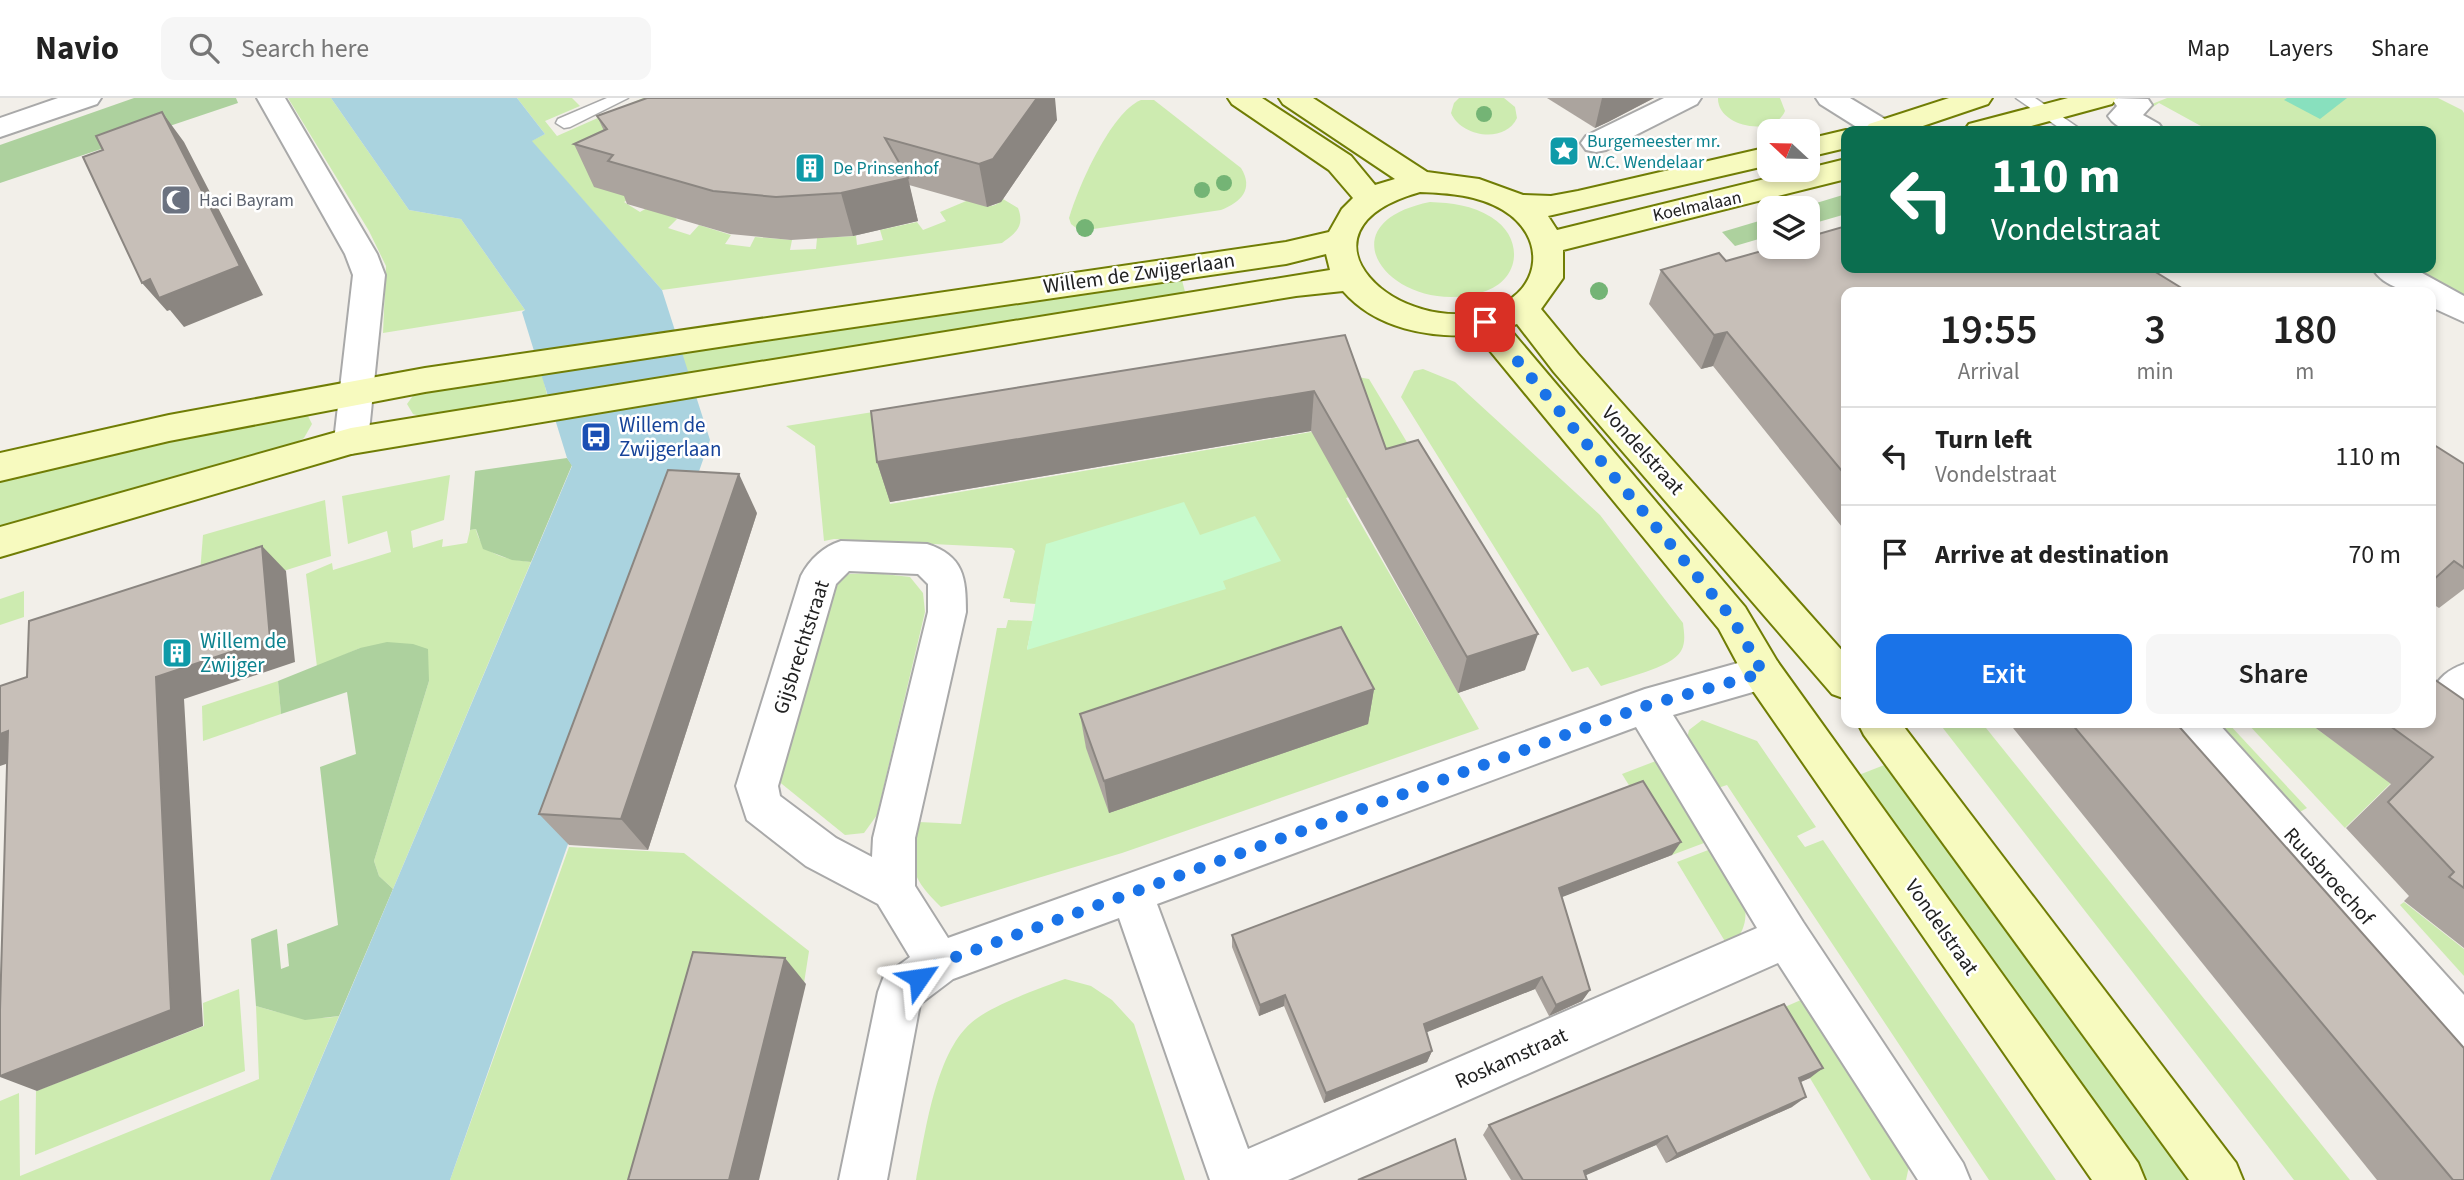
<!DOCTYPE html>
<style>
:root{--surface:#fff;--page:#f6f6f6;--text:#222;--muted:#767676;--line:#e0e0e0;--accent:#1a73e8}
body{margin:0;font-family:"Source Sans 3",sans-serif;background:var(--page);color:var(--text);height:100vh;display:flex;flex-direction:column;font-size:26px;white-space:nowrap}
*{box-sizing:border-box;margin:0}
p{font-size:23px;color:var(--muted)}
.icon{flex:none;width:38px;height:38px;fill:none;stroke:currentColor;stroke-width:2;stroke-linecap:round;stroke-linejoin:round}
.map{position:relative;flex:1;overflow:hidden}
.drawer{position:absolute;left:1841px;top:189px;width:595px;height:441px;display:flex;flex-direction:column;background:var(--surface);border-radius:14px;box-shadow:0 4px 10px #0003}
.drawer>*{flex:none}
.banner{position:absolute;left:1841px;top:28px;width:595px;height:147px;border-radius:14px;box-shadow:0 4px 10px #0003;background:#0b6e4f;color:#fff;overflow:hidden}
.needle{width:46px;rotate:292deg}
.buttons{position:absolute;left:1757px;top:21px;display:grid;gap:14px}
.buttons a{display:grid;place-items:center;width:63px;height:63px;border-radius:14px;background:var(--surface);box-shadow:0 4px 10px #0003;font-size:35px}
.pin{position:absolute;display:grid;place-items:center;width:60px;height:60px;color:#fff;margin:-30px;border-radius:14px;box-shadow:0 4px 10px #0006}
.me{position:absolute;width:77px;margin:-38px;rotate:58deg;stroke-linejoin:round;filter:drop-shadow(0 0 5px #0008)}
.turn{display:flex;align-items:center;gap:24px;height:147px;padding:0 35px;font-size:32px}
.turn .icon{width:91px;height:91px;stroke-width:2.5}
.turn b{display:block;font-size:49px;line-height:60px}
.eta{display:flex;justify-content:space-evenly;align-items:center;height:119px;text-align:center}
.eta b{font-size:42px;font-weight:600;line-height:49px}
.primary-button{display:flex;gap:14px;margin-top:auto;padding:14px 35px}
.primary-button a{flex:1;height:80px;border-radius:14px;background:var(--accent);color:#fff;font-size:28px;font-weight:600;line-height:80px;text-align:center}
.primary-button a+a{background:var(--page);color:var(--text)}
ul{padding:0;list-style:none}
li{display:flex;align-items:center;gap:21px;height:98px;padding:0 35px;border-top:2px solid var(--line)}
li div{flex:1}
li b{display:block;font-size:26px}
li em{font-style:normal}
header{display:flex;align-items:center;gap:42px;box-sizing:border-box;height:98px;padding:0 35px;background:var(--surface);border-bottom:2px solid var(--line)}
header strong{font-size:33px}
nav{display:flex;gap:38px;margin-inline-start:auto;font-size:24px}
.search{width:490px;height:63px;background:var(--page);display:flex;align-items:center;gap:18px;box-sizing:border-box;padding:0 24px;border-radius:14px;color:var(--muted);font-size:26px}
.map>svg:first-child{display:block}
.grass{fill:#cdebb0}
.forest{fill:#add19e}
.park{fill:#c8facc}
.pitch{fill:#88e0be}
.water{fill:#aad3df}
.lines{fill:none;stroke-linecap:round;stroke-linejoin:round}
.lane-casing{stroke:#a9a9a9;stroke-width:3}
.street-casing{stroke:#a9a9a9;stroke-width:4}
.secondary-casing{stroke:#707d05;stroke-width:4}
.lane{fill:#fff;fill-rule:evenodd}
.street{fill:#fff;fill-rule:evenodd}
.secondary{fill:#f7fabf;fill-rule:evenodd}
.tree{fill:#74b475}
.wall{fill:#aba49e}
.shaded-wall{fill:#8b8681}
.building{fill:#c7bfb8;stroke:#8b8681;stroke-width:2}
.route{stroke:#1a73e8;stroke-width:12;stroke-dasharray:0 21.6}
.labels{text-anchor:middle;stroke-width:5;stroke-linejoin:round;paint-order:stroke}
.far-culture-label{font-size:18px;fill:#0d838f;stroke:#fff;text-anchor:start}
.far-worship-label{font-size:18px;fill:#5b616d;stroke:#fff;text-anchor:start}
.far-street-label{font-size:18px;fill:#222;stroke:#fff}
.street-label{font-size:21px;fill:#222;stroke:#fff}
.transit-label{font-size:21px;fill:#164399;stroke:#fff;text-anchor:start}
.culture-label{font-size:21px;fill:#0d838f;stroke:#fff;text-anchor:start}
</style>
<header>
<strong>Navio</strong>
<div class="search"><svg class="icon" aria-label="search" viewBox="0 0 24 24"><circle cx="10" cy="10" r="6"/><path d="M15 15l6 6"/></svg>Search here</div>
<nav><a>Map</a><a>Layers</a><a>Share</a></nav>
</header>
<div class="map">
<svg width="2464" height="1082" viewBox="0 0 2464 1082">
<rect width="100%" height="100%" fill="#f2efe9"/>
<g class="grass">
<polygon points="288,0 331,0 409,112 461,121 525,212 383,235 386,168 369,133"/>
<path d="M 517,0 L 572,0 L 580,8 L 545,23 L 557,38 L 643,0 L 671,0 L 635,98 L 624,104 L 640,114 L 652,107 L 677,121 L 668,130 L 690,137 L 699,127 L 731,137 L 725,146 L 750,149 L 755,139 L 792,142 L 790,152 L 816,151 L 817,140 L 856,138 L 857,147 L 883,142 L 880,132 L 917,124 L 923,132 L 946,123 L 940,114 L 971,101 C 982,109 993,112 1003,101 L 1018,110 C 1025,128 1016,135 1002,145 L 662,192 L 531,43 L 545,36 Z"/>
<path d="M 1459,0 L 1504,0 L 1515,9 L 1517,20 C 1505,46 1461,39 1451,15 L 1454,5 Z"/>
<path d="M 1718,0 L 1780,0 L 1785,13 C 1774,40 1717,29 1718,0 Z"/>
<polygon points="2167,0 2438,0 2462,12 2464,15 2464,204 2403,170 2431,170 2431,33 2210,33 2159,5 2151,10 2147,8"/>
<path d="M 1141,2 L 1154,2 L 1241,70 C 1254,91 1241,104 1221,112 L 1080,133 L 1071,126 L 1069,120 C 1078,89 1111,14 1141,2 Z"/>
<path d="M 1430,104 C 1452,105 1472,107 1491,119 C 1523,138 1522,180 1486,193 C 1398,224 1316,127 1430,104 Z"/>
<polygon points="1182,182 1185,194 688,277 680,249 903,216"/>
<polygon points="541,271 547,297 420,318 413,316 407,306 415,295"/>
<path d="M 1423,271 L 1455,284 L 1600,417 L 1683,525 C 1684,535 1686,544 1681,553 C 1672,570 1620,581 1601,588 L 1588,569 L 1572,574 L 1401,299 L 1414,273 Z"/>
<path d="M 1352,278 L 1369,281 L 1426,376 L 1346,400 L 1479,631 L 1122,755 L 941,809 C 909,778 909,767 919,724 L 961,726 L 997,530 L 1006,530 L 1008,522 L 1033,523 L 1027,551 L 1143,515 L 1039,486 L 1036,506 L 1010,504 L 1010,501 L 1003,500 L 1015,453 L 1012,450 L 834,441 L 824,443 L 815,348 L 786,328 L 929,305 L 884,340 L 890,406 L 1358,326 Z"/>
<polygon points="307,316 312,326 304,340 292,347 0,434 0,380 117,350"/>
<path d="M 450,377 L 444,422 L 411,433 L 413,450 L 443,441 L 442,449 L 467,445 L 470,432 L 476,431 C 481,458 508,461 531,464 L 393,791 L 379,778 L 374,763 L 429,583 L 360,550 L 317,569 L 306,476 L 332,465 L 333,472 L 391,454 L 387,433 L 348,446 L 342,398 Z"/>
<polygon points="325,402 331,458 198,500 203,437"/>
<polygon points="875,475 910,479 923,495 925,514 877,717 864,735 845,737 777,682 830,489 849,476"/>
<polygon points="24,493 24,519 0,527 0,501"/>
<polygon points="278,583 281,616 203,643 202,608"/>
<polygon points="1702,622 1757,643 1816,729 1797,738 1805,749 1823,742 2056,1082 1989,1082 1727,687 1712,692 1686,645 1689,632"/>
<polygon points="1939,625 1982,625 2350,1082 2294,1082"/>
<polygon points="2215,625 2228,625 2307,710 2298,715"/>
<polygon points="2247,625 2309,625 2391,685 2345,730"/>
<polygon points="1661,661 1712,742 1672,757 1622,676"/>
<polygon points="1892,664 2202,1082 2139,1082 1851,680"/>
<polygon points="569,749 684,755 809,853 804,885 660,1082 450,1082"/>
<path d="M 1716,749 C 1734,785 1765,816 1729,850 L 1677,764 Z"/>
<polygon points="2404,804 2464,851 2464,878 2400,807"/>
<path d="M 1065,881 L 1091,888 L 1112,902 L 1134,926 L 1185,1082 L 916,1082 C 925,1037 935,956 971,925 C 990,908 1040,890 1065,881 Z"/>
<polygon points="239,891 245,973 35,1057 36,993 204,928 203,905"/>
<polygon points="1810,898 1910,1064 1906,1082 1871,1082 1771,915"/>
<path d="M 256,908 C 283,916 311,924 339,918 L 270,1082 L 0,1082 L 0,1003 L 19,995 L 20,1078 L 259,981 Z"/>
</g>
<g class="forest">
<polygon points="134,0 236,0 238,5 0,85 0,47"/>
<polygon points="1846,96 1846,116 1808,127 1808,110 1800,110"/>
<polygon points="1769,120 1769,138 1735,148 1722,134"/>
<polygon points="567,360 572,367 531,464 512,462 483,451 476,431 470,432 475,373"/>
<polygon points="387,544 413,546 428,551 429,583 374,763 379,778 393,791 339,918 305,922 256,908 251,841 277,831 281,871 289,868 287,846 338,827 320,669 356,656 347,594 281,616 278,583 360,550"/>
</g>
<polygon class="park" points="1184,404 1200,437 1255,418 1281,463 1223,483 1226,491 1027,552 1046,446"/>
<polygon class="pitch" points="2287,0 2347,0 2320,21 2284,2"/>
<polygon class="water" points="331,0 517,0 545,36 532,43 662,192 710,342 450,1082 270,1082 572,368 567,360 522,214 525,212 461,121 409,112"/>
<g class="lines">
<g class="lane-casing">
<g id="lane">
<polygon points="607,0 628,0 570,29 564,30 556,25 558,21"/>
<polygon points="2016,0 2035,0 2083,33 2064,33"/>
</g>
</g>
<g class="street-casing">
<g id="street">
<polygon points="58,0 101,0 97,6 0,39 0,20"/>
<polygon points="257,0 285,0 377,156 385,177 368,343 363,352 351,356 339,352 334,343 353,177 345,156"/>
<polygon points="1664,0 1701,0 1697,6 1606,52 1596,54 1586,52 1581,45 1586,38"/>
<polygon points="1816,0 1850,0 1893,26 1898,33 1863,33 1820,6"/>
<path d="M 2111,0 L 2148,1 L 2152,7 L 2143,17 L 2159,26 L 2164,33 C 2144,34 2120,37 2108,18 L 2117,8 Z"/>
<path d="M 2372,170 L 2413,170 L 2464,198 L 2464,224 L 2431,209 L 2431,194 C 2409,194 2385,191 2372,170 Z"/>
<path d="M 841,443 L 927,446 C 964,458 966,480 966,514 L 915,740 L 915,788 L 948,840 L 1645,591 L 1763,558 L 1777,563 L 1783,575 L 1777,587 L 1673,617 L 1803,824 L 1963,1065 L 1970,1082 L 1918,1082 L 1778,865 L 1288,1082 L 1210,1082 L 1119,820 L 953,881 L 920,906 L 887,1082 L 839,1082 L 878,894 L 884,878 L 910,859 L 878,806 L 806,768 L 747,722 L 736,688 L 801,478 C 810,461 823,449 841,443 ZM 849,473 L 918,476 L 928,486 L 928,514 L 873,740 L 872,759 L 836,740 L 780,698 L 778,688 L 836,486 ZM 1636,629 L 1757,830 L 1248,1051 L 1157,806 Z"/>
<path d="M 2464,566 L 2464,607 L 2451,612 L 2437,607 L 2431,595 C 2439,579 2448,572 2464,566 Z"/>
<polygon points="2173,625 2218,625 2464,897 2464,954 2448,947 2179,637"/>
</g>
</g>
<g class="secondary-casing">
<g id="secondary">
<path d="M 1228,0 L 1262,0 L 1351,58 L 1375,87 L 1395,81 L 1283,6 L 1279,0 L 1313,0 L 1427,74 L 1479,81 L 1523,97 L 1551,98 L 1578,93 L 1769,49 L 1769,67 L 1548,118 L 1557,132 L 1846,61 L 1846,81 L 1563,152 L 1563,180 L 1541,211 L 1578,256 L 1846,557 L 1846,601 L 1832,596 L 1554,274 L 1517,226 L 1508,229 L 1745,509 L 1777,563 L 2138,1065 L 2145,1082 L 2092,1082 L 1749,587 L 1719,531 L 1477,237 C 1429,240 1376,231 1343,193 L 1296,198 L 351,356 L 0,459 L 0,429 L 351,330 L 1330,172 L 1326,156 L 1286,166 L 758,243 L 425,294 L 169,343 L 0,383 L 0,355 L 169,317 L 425,270 L 1286,144 L 1329,134 L 1342,111 L 1353,100 L 1329,72 L 1232,6 ZM 1420,94 C 1449,95 1478,97 1503,112 C 1546,138 1543,191 1495,209 C 1401,245 1280,133 1420,94 Z"/>
<polygon points="1949,0 1992,0 1988,6 1908,33 1864,33 1869,26"/>
<polygon points="2068,0 2116,0 2112,6 2013,33 1964,33 1969,26"/>
<polygon points="1846,32 1852,33 1846,33 1846,50 1808,59 1808,41"/>
<polygon points="1858,625 1901,625 2236,1065 2243,1082 2189,1082 1864,637"/>
</g>
</g>
<use href="#lane" class="lane"/>
<use href="#street" class="street"/>
<use href="#secondary" class="secondary"/>
</g>
<g class="tree">
<circle cx="1484" cy="16" r="8"/>
<circle cx="1224" cy="85" r="8"/>
<circle cx="1202" cy="92" r="8"/>
<circle cx="1085" cy="130" r="9"/>
<circle cx="1599" cy="193" r="9"/>
</g>
<g class="wall">
<polygon points="1547,0 1654,0 1608,24 1595,30"/>
<polygon points="597,18 1057,22 1001,104 987,109 909,87 918,123 853,138 791,142 730,136 627,106 624,98 594,89 574,46 604,33"/>
<polygon points="1726,163 2119,172 2149,170 1846,194 1846,434 1713,268 1701,271 1649,206 1661,172"/>
<polygon points="1345,237 1386,351 1525,572 1458,595 1311,333 890,404 877,364"/>
<polygon points="2431,345 2464,366 2464,491 2439,510 2431,505"/>
<polygon points="757,415 648,752 569,747 539,716"/>
<polygon points="1374,591 1368,626 1109,715 1086,650 1080,616"/>
<polygon points="2464,602 2464,850 2404,803 2409,798 2346,730 2391,686 2309,625 2431,625"/>
<polygon points="2009,625 2176,625 2464,1082 2377,1082"/>
<polygon points="1672,757 1561,799 1590,892 1582,903 1549,918 1535,891 1426,934 1432,953 1427,964 1324,1005 1284,908 1259,918 1232,849 1232,837"/>
<polygon points="1810,980 1800,984 1792,1009 1666,1065 1656,1047 1585,1077 1587,1082 1511,1082 1483,1037 1489,1027"/>
</g>
<g class="shaded-wall">
<polygon points="1037,0 1055,0 1057,22 1001,104 987,109 979,66"/>
<polygon points="1602,0 1654,0 1608,24 1595,30"/>
<polygon points="162,14 184,44 263,197 184,229 170,212 167,213 142,185"/>
<polygon points="908,80 918,123 853,138 841,95"/>
<polygon points="1727,234 1713,268 1701,271 1714,237"/>
<polygon points="1314,293 1311,333 890,404 877,364"/>
<polygon points="739,376 757,415 648,752 621,721"/>
<polygon points="262,448 286,473 295,564 184,601 203,928 37,993 0,979 156,579"/>
<polygon points="1538,536 1525,572 1458,595 1467,559"/>
<polygon points="1374,591 1368,626 1109,715 1104,683"/>
<polygon points="8,633 41,654 0,668 0,636"/>
<polygon points="1681,744 1672,757 1552,803 1559,790"/>
<polygon points="785,860 806,886 759,1082 729,1082"/>
<polygon points="1542,879 1535,891 1420,937 1424,926"/>
<polygon points="1590,892 1582,903 1549,918 1556,907"/>
<polygon points="1285,897 1284,908 1259,918 1260,907"/>
<polygon points="1432,953 1427,964 1324,1005 1326,995"/>
<polygon points="1823,970 1810,980 1785,991 1799,980"/>
<polygon points="1806,999 1792,1009 1666,1065 1677,1056"/>
<polygon points="1667,1038 1656,1047 1575,1082 1584,1073"/>
</g>
<g class="building">
<polygon points="647,0 1037,0 993,61 979,66 885,40 908,80 841,95 776,99 713,93 608,63 613,57 574,46 607,31 597,18"/>
<polygon points="162,14 240,168 159,200 150,181 142,185 83,59 103,52 96,38"/>
<polygon points="1846,128 1846,170 2115,170 2119,172 2122,170 2149,170 2188,194 1846,194 1846,378 1727,234 1714,237 1661,172 1719,155 1726,163 1776,149 1808,149 1808,139"/>
<polygon points="1345,237 1386,351 1418,342 1538,536 1467,559 1314,293 877,364 871,313"/>
<polygon points="2431,345 2464,366 2464,470 2454,463 2431,484"/>
<polygon points="668,372 739,376 621,721 539,716"/>
<polygon points="262,448 270,541 156,579 171,912 0,978 0,912 8,633 0,636 0,588 27,579 29,523"/>
<polygon points="1341,529 1374,591 1104,683 1080,616"/>
<polygon points="2431,579 2464,602 2464,790 2449,779 2454,774 2388,704 2433,659 2386,625 2431,625"/>
<polygon points="2071,625 2176,625 2464,950 2464,1082 2453,1082"/>
<polygon points="1643,683 1681,744 1559,790 1590,892 1556,907 1542,879 1424,926 1432,953 1326,995 1285,897 1260,907 1232,837"/>
<polygon points="693,854 785,860 729,1082 628,1082"/>
<polygon points="1784,906 1823,970 1799,980 1806,999 1677,1056 1667,1038 1584,1073 1587,1082 1523,1082 1489,1027"/>
<polygon points="1455,1041 1466,1082 1358,1082"/>
</g>
<g class="lines">
<polyline class="route" points="919,880 939,865 1645,608 1763,575 1732,520 1485,224"/>
</g>
<defs>
<g id="sight-square" transform="scale(1.575)"><rect x="-9" y="-9" width="18" height="18" rx="4" fill="#0f9aa8" stroke="#fff"/><path d="M0-6L1.8-2.2L6-1.7L2.9 1.2L3.7 5.4L0 3.3L-3.7 5.4L-2.9 1.2L-6-1.7L-1.8-2.2Z" fill="#fff"/></g>
<g id="building-square" transform="scale(1.575)"><rect x="-9" y="-9" width="18" height="18" rx="4" fill="#0f9aa8" stroke="#fff"/><path d="M-4-6H4V6H1V3H-1V6H-4ZM-2.5-4.3h1.7v1.8h-1.7ZM.8-4.3h1.7v1.8H.8ZM-2.5-1h1.7V.8h-1.7ZM.8-1h1.7V.8H.8Z" fill="#fff"/></g>
<g id="mosque-square" transform="scale(1.575)"><rect x="-9" y="-9" width="18" height="18" rx="4" fill="#6b7280" stroke="#fff"/><path d="M3.5-4.9A6 6 0 1 0 3.5 4.9A5 5 0 1 1 3.5-4.9Z" fill="#fff"/></g>
<g id="bus-square" transform="scale(1.575)"><rect x="-9" y="-9" width="18" height="18" rx="4" fill="#1a4fb4" stroke="#fff"/><path d="M-5-6H5V4H4V6H2V4H-2V6H-4V4H-5ZM-3.5-4V0h7V-4ZM-3.5 1.2v1.5H-2V1.2ZM2 1.2v1.5H3.5V1.2Z" fill="#fff"/></g>
</defs>
<g fill-rule="evenodd">
<use href="#sight-square" x="1564" y="53"/>
<use href="#building-square" x="810" y="70"/>
<use href="#mosque-square" x="176" y="102"/>
<use href="#bus-square" x="596" y="339"/>
<use href="#building-square" x="177" y="555"/>
</g>
<g class="labels">
<g class="far-culture-label">
<text x="1587" y="49">Burgemeester mr.<tspan x="1587" dy="21">W.C. Wendelaar</tspan></text>
<text x="833" y="76">De Prinsenhof</text>
</g>
<g class="far-worship-label">
<text x="199" y="108">Haci Bayram</text>
</g>
<g class="far-street-label">
<text transform="translate(1697 108) rotate(-12)" y="6">Koelmalaan</text>
</g>
<g class="street-label">
<text transform="translate(1139 175) rotate(-8)" y="7">Willem de Zwijgerlaan</text>
<text transform="translate(1643 352) rotate(48)" y="7">Vondelstraat</text>
<text transform="translate(801 549) rotate(-72)" y="7">Gijsbrechtstraat</text>
<text transform="translate(2329 778) rotate(48)" y="7">Ruusbroechof</text>
<text transform="translate(1942 829) rotate(55)" y="7">Vondelstraat</text>
<text transform="translate(1511 960) rotate(-24)" y="7">Roskamstraat</text>
</g>
<g class="transit-label">
<text x="619" y="334">Willem de<tspan x="619" dy="24">Zwijgerlaan</tspan></text>
</g>
<g class="culture-label">
<text x="200" y="550">Willem de<tspan x="200" dy="24">Zwijger</tspan></text>
</g>
</g>
</svg>
<div class="buttons">
<a><svg class="needle" viewBox="-14 -14 28 28"><path d="M0-13l5 13h-10z" fill="#e53935"/><path d="M0 13l5-13h-10z" fill="#767676"/></svg></a>
<a><svg class="icon" aria-label="layers" viewBox="0 0 24 24"><path d="M12 4l9 5-9 5-9-5zM3 14l9 5 9-5"/></svg></a>
</div>
<div class="pin" style="left:1485px;top:224px;background:#d93025"><svg class="icon" aria-label="arrive" viewBox="0 0 24 24"><path d="M6 21V4h12l-3 4 3 4H6"/></svg></div>
<svg class="me" style="left:919px;top:880px" viewBox="-20 -20 40 40"><path d="M0-17L14 15 0 8-14 15z" fill="#1a73e8" stroke="#fff" stroke-width="4"/></svg>
<div class="banner">
<div class="turn"><svg class="icon" aria-label="left" viewBox="0 0 24 24"><path d="M17 20v-9H6M10 6l-5 5 5 5"/></svg><div><b>110 m</b>Vondelstraat</div></div>
</div>
<section class="drawer">
<div class="eta">
<div><b>19:55</b><p>Arrival</p></div>
<div><b>3</b><p>min</p></div>
<div><b>180</b><p>m</p></div>
</div>
<ul>
<li><svg class="icon" aria-label="left" viewBox="0 0 24 24"><path d="M17 20v-9H6M10 6l-5 5 5 5"/></svg><div><b>Turn left</b><p>Vondelstraat</p></div><em>110 m</em></li>
<li><svg class="icon" aria-label="arrive" viewBox="0 0 24 24"><path d="M6 21V4h12l-3 4 3 4H6"/></svg><div><b>Arrive at destination</b></div><em>70 m</em></li>
</ul>
<div class="primary-button"><a>Exit</a><a>Share</a></div>
</section>
</div>
